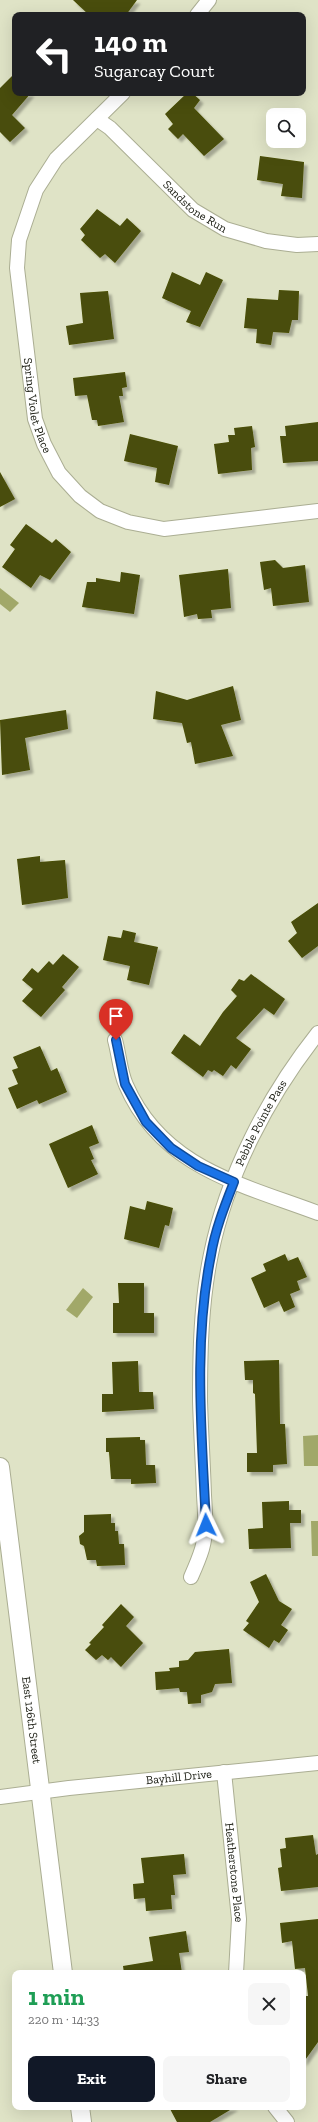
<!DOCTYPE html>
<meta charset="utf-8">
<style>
:root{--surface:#fff;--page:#f6f6f6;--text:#202124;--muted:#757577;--accent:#111827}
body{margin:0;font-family:"Zilla Slab",serif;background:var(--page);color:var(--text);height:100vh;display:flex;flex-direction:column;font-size:15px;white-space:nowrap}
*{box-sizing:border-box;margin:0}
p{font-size:13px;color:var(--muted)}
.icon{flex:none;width:22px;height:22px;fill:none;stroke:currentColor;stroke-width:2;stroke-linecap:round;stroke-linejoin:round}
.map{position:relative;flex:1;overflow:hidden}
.sheet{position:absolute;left:12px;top:1970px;width:294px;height:140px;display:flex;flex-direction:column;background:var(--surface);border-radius:8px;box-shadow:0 4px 16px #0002}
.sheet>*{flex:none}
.hud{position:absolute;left:12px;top:12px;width:294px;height:84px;border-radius:8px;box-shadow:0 4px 16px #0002;background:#202124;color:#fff;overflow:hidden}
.buttons{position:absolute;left:266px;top:108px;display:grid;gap:8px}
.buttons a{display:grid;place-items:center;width:40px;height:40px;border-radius:8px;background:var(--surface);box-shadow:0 4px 16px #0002;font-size:20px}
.pin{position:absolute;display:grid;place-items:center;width:34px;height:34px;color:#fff;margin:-41px -17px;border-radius:50% 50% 50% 0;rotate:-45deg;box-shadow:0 0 4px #0007}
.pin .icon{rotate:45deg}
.me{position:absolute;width:44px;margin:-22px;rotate:358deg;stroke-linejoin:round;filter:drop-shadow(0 0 3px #0008)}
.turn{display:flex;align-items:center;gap:14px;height:84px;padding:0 16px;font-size:18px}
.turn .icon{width:52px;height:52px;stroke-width:2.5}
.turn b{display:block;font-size:28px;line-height:34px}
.round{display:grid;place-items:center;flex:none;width:42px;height:42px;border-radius:8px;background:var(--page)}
.summary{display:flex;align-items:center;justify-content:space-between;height:68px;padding:0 16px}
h1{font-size:24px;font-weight:800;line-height:30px;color:#1e9e55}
.primary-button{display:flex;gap:8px;margin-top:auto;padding:8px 16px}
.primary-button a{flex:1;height:46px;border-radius:8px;background:var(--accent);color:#fff;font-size:16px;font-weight:800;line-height:46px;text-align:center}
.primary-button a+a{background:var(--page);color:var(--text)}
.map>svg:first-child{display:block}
.water{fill:#a1a869}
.building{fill:#484d07;filter:url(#shadow)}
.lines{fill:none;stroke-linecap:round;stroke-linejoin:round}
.minor-casing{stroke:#abae93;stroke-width:16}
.tertiary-casing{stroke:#abae93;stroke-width:20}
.minor{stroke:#fff;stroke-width:14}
.tertiary{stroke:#fff;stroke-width:18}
.route-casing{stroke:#114b97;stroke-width:10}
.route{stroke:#1a73e8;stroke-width:7}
.labels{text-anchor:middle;stroke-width:4;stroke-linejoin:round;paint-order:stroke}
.street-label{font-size:12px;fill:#16180e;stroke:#fff}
</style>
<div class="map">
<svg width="318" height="2122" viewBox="0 0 318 2122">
<defs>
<filter id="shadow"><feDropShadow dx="3.5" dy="3.5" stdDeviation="1" flood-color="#0004"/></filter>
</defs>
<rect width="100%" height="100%" fill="#dfe3c6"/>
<g class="water">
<polygon points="0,588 19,603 10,612 0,604"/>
<polygon points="83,1288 93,1297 77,1318 66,1310"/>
<polygon points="318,1435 318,1466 304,1466 303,1436"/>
<polygon points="311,1521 318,1521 318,1556 312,1556"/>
</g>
<g class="building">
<polygon points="73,0 137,0 126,15 89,15"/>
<polygon points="15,73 15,93 31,93 12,115 25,128 10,142 0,132 0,88"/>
<polygon points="187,93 192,93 200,100 194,108 224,139 204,156 183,134 178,139 168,129 173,124 165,114"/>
<polygon points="260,156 304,162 302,198 281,196 283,184 257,180"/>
<polygon points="97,209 120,226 127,218 141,231 115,263 105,254 100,258 81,240 85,235 80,229"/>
<polygon points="172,272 200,285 206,272 223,280 200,327 186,322 191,311 162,298"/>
<polygon points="279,290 299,291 298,320 292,320 289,333 273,332 271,345 256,343 257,329 244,328 247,298 278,300"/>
<polygon points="108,291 114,339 69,345 66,326 83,323 80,293"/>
<polygon points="125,372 127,387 122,388 123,396 119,396 124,422 98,426 97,420 92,420 87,395 75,396 73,378"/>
<polygon points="318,422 318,461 283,463 280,436 286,436 285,426"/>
<polygon points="252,426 255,447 251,448 252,470 218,474 214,444 229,442 228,435 235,435 234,428"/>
<polygon points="130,434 178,446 169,485 155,482 157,468 124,461"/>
<polygon points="0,472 15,499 0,507"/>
<polygon points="26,524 52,543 56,539 71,552 50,580 40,575 31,588 2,567 15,549 10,545"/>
<polygon points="275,560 283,568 305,565 309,602 273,606 271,588 264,590 260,562"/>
<polygon points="228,569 231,608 211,610 212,618 198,619 197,614 184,617 179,575"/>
<polygon points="121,572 140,575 134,614 82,607 87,582 96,582 96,578 120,582"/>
<polygon points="233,686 241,720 221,725 233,756 195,764 191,742 187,743 182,723 153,719 156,691 187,700"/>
<polygon points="66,710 68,729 25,738 30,770 2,775 0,720"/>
<polygon points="40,856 40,862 65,860 68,898 22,905 17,859"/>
<polygon points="318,903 318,946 302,958 288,941 297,933 291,922"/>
<polygon points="123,930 136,933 134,942 158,947 149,985 127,980 130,966 103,960 108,936 121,938"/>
<polygon points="63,954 79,967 62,987 65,990 41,1017 22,1001 33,989 22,980 32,968 38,973 49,961 53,965"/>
<polygon points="251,974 285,999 274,1015 264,1008 236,1038 251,1049 236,1069 231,1065 223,1076 214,1070 212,1072 208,1070 203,1077 171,1053 184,1034 200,1046 223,1012 237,996 231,990 239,979 244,981"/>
<polygon points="40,1046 51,1071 57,1068 67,1092 39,1104 37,1100 17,1109 8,1088 18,1084 12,1070 18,1068 13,1057"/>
<polygon points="92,1125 99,1143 89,1147 94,1159 91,1160 98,1174 68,1188 49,1144"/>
<polygon points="147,1201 173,1208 169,1226 165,1225 159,1248 124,1239 130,1206 145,1210"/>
<polygon points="285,1254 288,1261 298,1257 307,1277 297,1281 300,1290 290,1294 295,1307 284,1312 279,1301 264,1308 251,1278 266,1271 263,1264"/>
<polygon points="118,1283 144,1283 144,1313 154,1313 154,1333 113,1333 113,1303 119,1303"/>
<polygon points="279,1360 280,1424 285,1424 287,1464 273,1465 273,1472 247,1472 247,1453 257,1453 255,1394 253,1393 253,1380 245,1380 244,1361"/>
<polygon points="138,1361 139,1392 153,1392 154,1409 102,1412 102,1394 113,1394 112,1362"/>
<polygon points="140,1437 140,1440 145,1440 146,1465 155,1465 156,1483 131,1484 131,1479 111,1479 109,1452 106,1452 106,1438"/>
<polygon points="289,1501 289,1510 301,1510 301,1523 290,1523 291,1548 249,1549 248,1529 263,1528 262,1502"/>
<polygon points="111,1514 111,1523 115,1523 115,1531 118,1531 119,1544 124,1544 125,1565 97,1566 96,1560 87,1560 84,1546 80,1544 79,1536 84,1532 84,1515"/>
<polygon points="266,1574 279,1601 292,1609 281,1625 288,1630 279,1643 274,1640 269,1648 243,1630 249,1623 246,1621 259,1602 250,1582"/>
<polygon points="121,1604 134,1617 126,1626 143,1643 121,1667 111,1657 108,1660 102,1655 96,1660 85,1650 91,1644 89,1643 104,1627 102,1625"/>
<polygon points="229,1649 232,1683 215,1684 212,1692 201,1695 201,1703 188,1704 187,1692 180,1692 179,1688 156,1690 155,1672 170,1671 169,1668 179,1667 179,1661 188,1660 195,1652"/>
<polygon points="313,1835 316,1855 318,1854 318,1887 281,1891 278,1868 282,1867 280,1849 286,1848 285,1838"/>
<polygon points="184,1854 186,1874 173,1875 175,1895 171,1895 172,1909 146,1911 145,1898 134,1899 133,1884 144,1883 141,1858"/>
<polygon points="318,1919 318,2042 303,2063 303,1996 308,1996 305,1968 295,1969 292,1941 282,1943 280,1923"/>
<polygon points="186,1931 189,1952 179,1953 182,1973 124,1973 123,1966 153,1961 149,1937"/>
<polygon points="169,2107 235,2107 210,2122 177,2122"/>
</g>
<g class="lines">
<g class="minor-casing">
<g id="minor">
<polyline points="197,15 209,0"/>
<path id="s1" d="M 123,93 L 56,159 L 36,190 L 19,240 L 17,268 L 35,419 L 44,444 L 59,473 L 80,496 L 100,511 L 128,522 L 164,529 L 318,511"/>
<path id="s2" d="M 97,119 L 110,128 L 193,210 L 225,229 L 266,241 L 297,245 L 318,244"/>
<path d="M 115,1040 C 119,1054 120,1072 126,1085 C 162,1168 241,1184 318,1213"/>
<path id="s3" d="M 191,1577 C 195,1568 199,1559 202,1549 C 207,1532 205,1513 204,1495 C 203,1464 201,1433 200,1401 C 200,1352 201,1302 211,1254 C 227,1175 268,1096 318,1033"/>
<path id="s4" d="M 224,1772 L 239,1919 L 236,1973"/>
<path id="s5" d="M 0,1797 L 69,1788 L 318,1763"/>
<polyline points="275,2107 287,2122"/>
</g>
</g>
<g class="tertiary-casing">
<g id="tertiary">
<path id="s6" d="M 0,1467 L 63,1973"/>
<polyline points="80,2107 82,2122"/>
</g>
</g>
<use href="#minor" class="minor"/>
<use href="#tertiary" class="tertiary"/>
</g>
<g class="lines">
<g class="route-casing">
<path id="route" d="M 116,1040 L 125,1084 L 146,1122 L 171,1148 L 198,1166 L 234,1182 C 225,1205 215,1230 211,1255 C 193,1344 202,1435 206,1525"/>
</g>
<use href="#route" class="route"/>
</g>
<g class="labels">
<g class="street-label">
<text dy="4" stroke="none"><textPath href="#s2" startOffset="132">Sandstone Run</textPath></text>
<text dy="4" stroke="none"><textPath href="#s1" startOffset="351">Spring Violet Place</textPath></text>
<text dy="4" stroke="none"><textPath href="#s3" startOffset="467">Pebble Pointe Pass</textPath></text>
<text dy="4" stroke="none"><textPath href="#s6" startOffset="255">East 126th Street</textPath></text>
<text dy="4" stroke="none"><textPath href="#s5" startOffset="180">Bayhill Drive</textPath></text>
<text dy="4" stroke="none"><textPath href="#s4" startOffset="101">Heatherstone Place</textPath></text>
</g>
</g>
</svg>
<div class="buttons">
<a><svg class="icon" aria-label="search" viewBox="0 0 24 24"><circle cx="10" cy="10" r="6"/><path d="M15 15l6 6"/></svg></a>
</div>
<div class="pin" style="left:116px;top:1040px;background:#d93025"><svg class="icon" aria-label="arrive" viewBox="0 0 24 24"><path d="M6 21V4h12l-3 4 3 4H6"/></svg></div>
<svg class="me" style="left:206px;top:1525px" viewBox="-20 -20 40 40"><path d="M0-17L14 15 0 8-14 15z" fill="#1a73e8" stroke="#fff" stroke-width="4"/></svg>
<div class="hud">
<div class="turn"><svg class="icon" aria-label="left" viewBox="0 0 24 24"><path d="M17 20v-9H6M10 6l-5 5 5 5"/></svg><div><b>140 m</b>Sugarcay Court</div></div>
</div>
<section class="sheet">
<div class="summary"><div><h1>1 min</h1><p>220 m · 14:33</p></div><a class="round"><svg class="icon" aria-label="close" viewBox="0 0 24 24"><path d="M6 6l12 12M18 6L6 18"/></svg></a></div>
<div class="primary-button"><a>Exit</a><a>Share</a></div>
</section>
</div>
